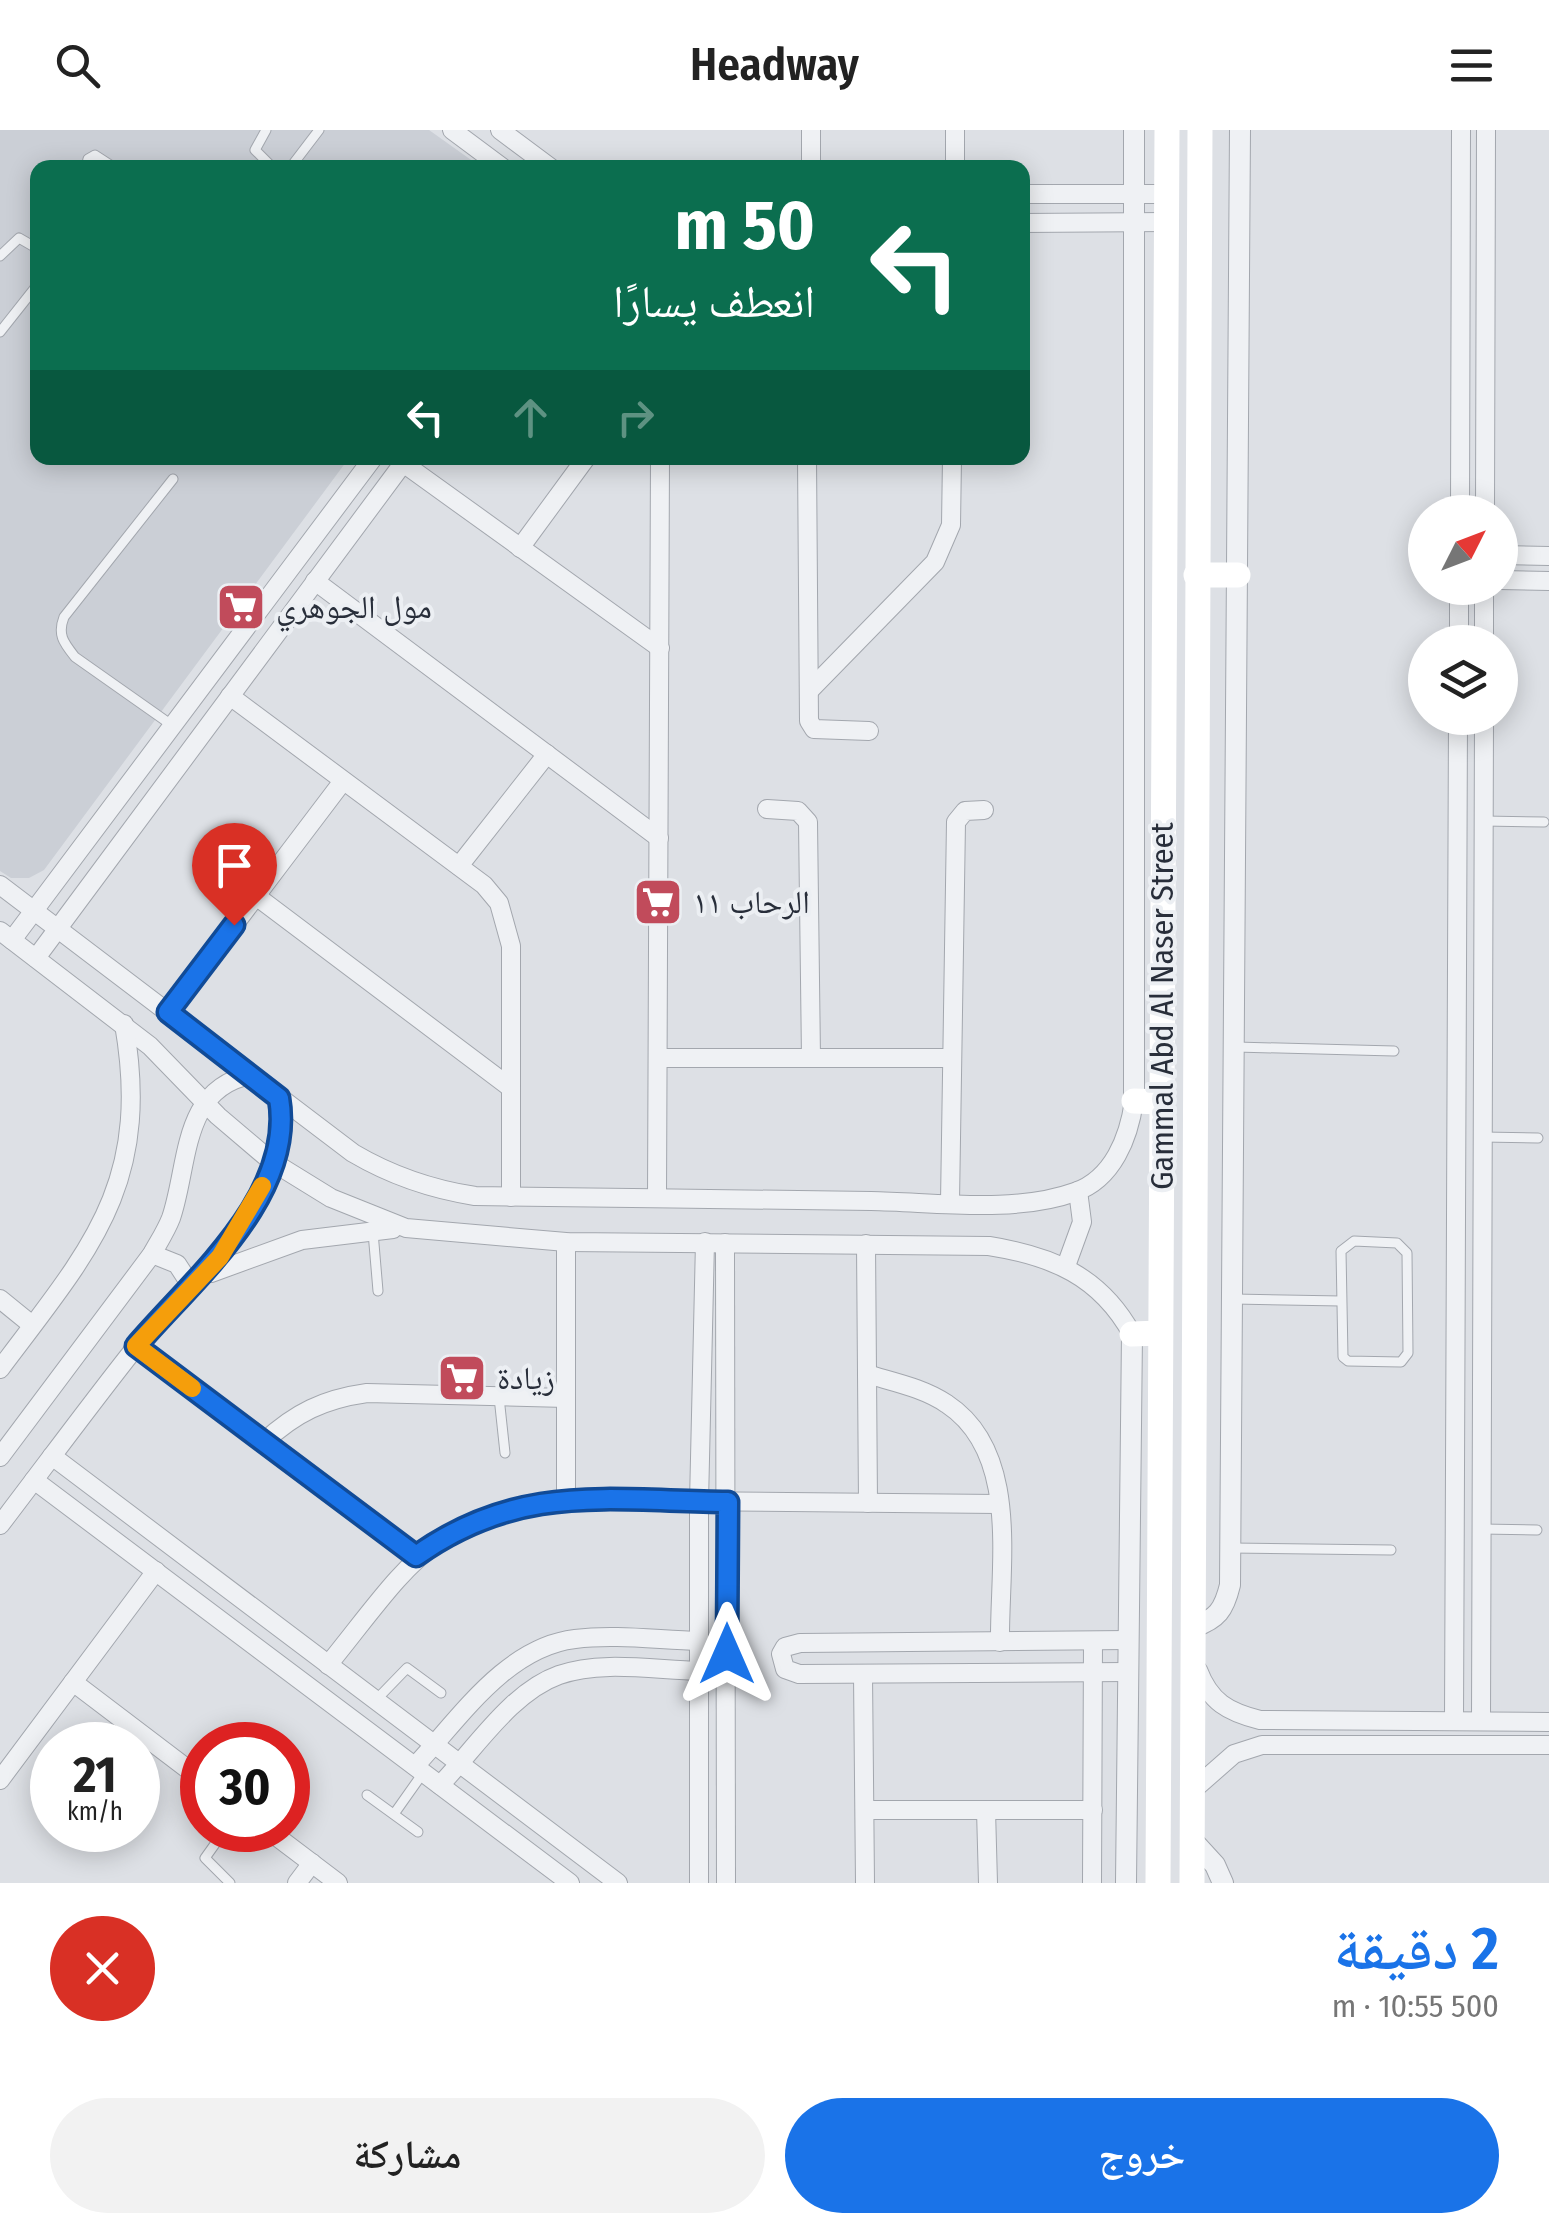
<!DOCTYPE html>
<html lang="ar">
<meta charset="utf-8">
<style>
:root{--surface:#fff;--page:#f2f2f2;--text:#222;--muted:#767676;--accent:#1a73e8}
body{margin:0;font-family:"Fira Sans Condensed","Noto Naskh Arabic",sans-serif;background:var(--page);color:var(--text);direction:rtl;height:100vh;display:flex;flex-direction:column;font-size:38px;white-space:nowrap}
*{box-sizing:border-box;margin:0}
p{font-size:32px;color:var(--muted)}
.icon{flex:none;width:55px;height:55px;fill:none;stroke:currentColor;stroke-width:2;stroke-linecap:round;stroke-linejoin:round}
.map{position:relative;height:1753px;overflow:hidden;direction:ltr}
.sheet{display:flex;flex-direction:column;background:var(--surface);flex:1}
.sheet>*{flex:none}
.guide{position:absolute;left:30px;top:30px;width:1000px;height:305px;border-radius:20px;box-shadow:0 5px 25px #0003;direction:rtl;background:#0b6e4f;color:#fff;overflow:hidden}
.needle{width:65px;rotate:48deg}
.controls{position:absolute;left:1408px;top:365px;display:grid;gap:20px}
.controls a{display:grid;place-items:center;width:110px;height:110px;border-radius:50%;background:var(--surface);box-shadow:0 5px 25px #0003;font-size:50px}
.speed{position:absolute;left:30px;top:1592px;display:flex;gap:20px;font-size:50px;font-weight:700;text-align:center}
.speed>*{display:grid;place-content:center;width:130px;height:130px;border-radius:50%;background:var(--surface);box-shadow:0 5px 25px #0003;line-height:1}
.speed small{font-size:25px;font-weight:400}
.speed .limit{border:15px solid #d22;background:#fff;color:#111}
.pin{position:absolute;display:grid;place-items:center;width:85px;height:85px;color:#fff;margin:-102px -42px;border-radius:50% 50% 50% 0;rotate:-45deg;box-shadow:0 0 10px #0007}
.pin .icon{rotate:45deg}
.me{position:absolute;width:110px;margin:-55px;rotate:0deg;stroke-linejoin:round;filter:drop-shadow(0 0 8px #0008)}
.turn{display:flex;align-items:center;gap:35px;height:210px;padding:0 50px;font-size:45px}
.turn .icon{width:130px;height:130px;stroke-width:2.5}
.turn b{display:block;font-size:70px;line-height:85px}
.lanes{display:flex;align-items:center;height:95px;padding:0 50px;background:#0003;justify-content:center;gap:50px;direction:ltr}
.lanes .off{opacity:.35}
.round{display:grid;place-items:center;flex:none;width:105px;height:105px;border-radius:52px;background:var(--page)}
.overview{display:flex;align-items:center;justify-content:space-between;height:170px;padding:0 50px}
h1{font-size:60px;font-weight:600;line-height:75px;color:var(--accent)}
.primary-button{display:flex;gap:20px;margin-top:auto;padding:20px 50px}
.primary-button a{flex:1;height:115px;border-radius:60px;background:var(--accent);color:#fff;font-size:40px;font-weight:600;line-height:115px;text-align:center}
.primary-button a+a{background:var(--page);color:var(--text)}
header{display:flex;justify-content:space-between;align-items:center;height:130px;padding:0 50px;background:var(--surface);font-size:45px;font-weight:600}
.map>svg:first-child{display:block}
.built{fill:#cbcfd6}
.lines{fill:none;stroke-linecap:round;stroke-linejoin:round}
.service-casing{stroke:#a3a7ae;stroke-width:11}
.minor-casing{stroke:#a3a7ae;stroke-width:20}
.tertiary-casing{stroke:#a3a7ae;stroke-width:22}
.service{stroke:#eff1f4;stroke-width:9}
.minor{stroke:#eff1f4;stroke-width:18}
.tertiary{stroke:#eff1f4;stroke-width:20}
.secondary{stroke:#fff;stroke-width:25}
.route-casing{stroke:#114b97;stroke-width:25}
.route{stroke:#1a73e8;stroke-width:18}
.slow{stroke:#f59e0b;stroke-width:18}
.labels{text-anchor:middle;stroke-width:8;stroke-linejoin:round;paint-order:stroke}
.poi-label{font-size:32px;fill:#282e3a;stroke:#eceff3;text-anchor:start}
.street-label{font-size:32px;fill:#282e3a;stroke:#eceff3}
</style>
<header><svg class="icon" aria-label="menu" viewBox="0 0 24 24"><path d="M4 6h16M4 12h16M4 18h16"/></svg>Headway<svg class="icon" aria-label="search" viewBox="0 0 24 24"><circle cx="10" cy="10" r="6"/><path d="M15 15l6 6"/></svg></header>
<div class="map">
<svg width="1549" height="1753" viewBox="0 0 1549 1753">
<rect width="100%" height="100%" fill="#dde0e5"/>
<polygon class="built" points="0,0 429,0 481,37 38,38 38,328 349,328 44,740 29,748 11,748 0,741"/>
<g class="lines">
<g class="service-casing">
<g id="service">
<polyline points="266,0 255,20 273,38"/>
<polyline points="86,38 88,29 95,25 115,38"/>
<polyline points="290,38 319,0"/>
<polyline points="0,126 19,108 38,119"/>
<polyline points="0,202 38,154"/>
<path d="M 173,349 L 64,487 C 57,505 64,513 75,527 L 173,596"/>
<polyline points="1484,691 1544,692"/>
<polyline points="1236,917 1394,921"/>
<polyline points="1483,1007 1538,1008"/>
<polyline points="373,1102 378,1161"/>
<polygon points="1354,1111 1397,1113 1407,1123 1408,1223 1401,1232 1348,1231 1343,1227 1341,1121"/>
<polyline points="1234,1169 1341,1171"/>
<polyline points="499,1267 505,1323"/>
<polyline points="1482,1399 1537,1400"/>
<polyline points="1231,1418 1391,1420"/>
<polyline points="375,1571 407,1538 441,1563"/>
<polyline points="109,1615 126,1593"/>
<polyline points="367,1665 418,1702"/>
<polyline points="394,1684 423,1643"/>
<polyline points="225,1700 205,1728 230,1753"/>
</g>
</g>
<g class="minor-casing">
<g id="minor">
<polyline points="452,0 503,38"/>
<polyline points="500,0 551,38"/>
<polyline points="811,0 811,38"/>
<polyline points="955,0 955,38"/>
<polyline points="1022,64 1167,64"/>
<polyline points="1022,93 1167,92"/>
<polyline points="807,328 809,591 814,599 869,601"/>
<polyline points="403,333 660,518"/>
<polyline points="1460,382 1461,0"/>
<polyline points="1485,382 1486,0"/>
<polyline points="520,418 586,328"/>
<polyline points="1500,425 1549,426"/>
<polyline points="1500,450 1549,451"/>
<polyline points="315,451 659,708"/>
<polyline points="1459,512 1459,458"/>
<polyline points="1484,512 1484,458"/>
<polyline points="809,561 935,432 951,395 952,328"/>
<polyline points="230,566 484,755 499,773 511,816 511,1067"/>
<polyline points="767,679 798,681 808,692 811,928"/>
<polyline points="459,736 547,624"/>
<path d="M 0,755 L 353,1023 C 392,1046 430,1059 475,1066 C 607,1068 739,1069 871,1071 C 935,1072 1014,1084 1075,1062 C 1113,1049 1129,1007 1134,971"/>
<polyline points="256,766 511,958"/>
<path d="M 0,801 L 150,916 L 218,986 L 271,1031 L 331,1068 L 406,1098 L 566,1112 L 989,1116 C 1052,1126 1100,1146 1132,1204"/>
<polyline points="12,810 373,328"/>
<polyline points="36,828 407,328"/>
<polyline points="168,882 343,651"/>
<polyline points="658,928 952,928"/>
<polyline points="657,1068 660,328"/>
<polyline points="950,1072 956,692 965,681 984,680"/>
<polyline points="566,1112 566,1370"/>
<polyline points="725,1113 726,1753"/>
<polyline points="866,1114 868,1373"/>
<polyline points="152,1124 177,1134 192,1157"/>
<polyline points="1066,1136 1082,1092 1078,1061"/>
<polyline points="211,1143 302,1110 393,1099"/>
<polyline points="0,1169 32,1195"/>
<polyline points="136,1216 417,1426"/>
<path d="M 0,1239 C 90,1119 152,1055 124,894"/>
<path d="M 867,1244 C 893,1252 924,1258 947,1274 C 1021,1323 999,1436 1000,1512"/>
<path d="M 264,1312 C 295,1283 324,1269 367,1263 L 566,1268"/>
<polyline points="52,1326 618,1753"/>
<path d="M 0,1327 L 152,1124 C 158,1113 166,1101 171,1088 C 189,1036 181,958 251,945"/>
<polyline points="34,1350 570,1753"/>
<path d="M 0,1395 C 45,1336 89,1276 135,1218 C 190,1149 296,1068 279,968"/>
<path d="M 328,1535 C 406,1439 432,1383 566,1370 L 998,1374"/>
<path d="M 1198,1540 C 1210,1572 1228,1582 1260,1590 L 1549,1592"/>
<polyline points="1128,1542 799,1544 785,1539 781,1524 785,1517 800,1513 1128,1510"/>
<polyline points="863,1544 865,1753"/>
<polyline points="73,1552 202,1650"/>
<polyline points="1454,1591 1458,588"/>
<polyline points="1481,1591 1484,588"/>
<path d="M 415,1636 C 459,1589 506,1517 575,1509 C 615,1504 658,1510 699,1511"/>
<polyline points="0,1650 156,1441"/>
<path d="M 440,1655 C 475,1619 511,1562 559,1545 C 601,1530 655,1540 699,1541"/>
<polyline points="1193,1660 1234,1624 1262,1615 1549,1615"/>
<polyline points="865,1680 1093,1680"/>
<polyline points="986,1680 988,1753"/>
<polyline points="268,1700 338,1753"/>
<polyline points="297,1753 312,1733"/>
<polyline points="699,1753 699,1372 705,1112"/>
<polyline points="1092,1753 1093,1511"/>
</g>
</g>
<g class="tertiary-casing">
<g id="tertiary">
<polyline points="1134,971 1134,0"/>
<path d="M 1194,1497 C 1217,1489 1224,1480 1230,1455 L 1240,0"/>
<polyline points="1193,1711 1215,1735 1223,1753"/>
<polyline points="1126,1753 1132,1204"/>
</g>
</g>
<use href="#service" class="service"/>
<use href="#minor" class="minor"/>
<use href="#tertiary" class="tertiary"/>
<g class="secondary">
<polyline points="1196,445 1238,445"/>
<polyline points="1134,971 1161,972"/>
<polyline points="1132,1204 1160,1203"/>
<polyline points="1158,1753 1167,0"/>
<polyline points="1192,1753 1200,0"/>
</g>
</g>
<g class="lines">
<g class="route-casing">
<path id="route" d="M 234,795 L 168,882 L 279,968 C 296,1066 192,1150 136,1216 L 416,1426 C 520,1352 609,1371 728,1372 L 727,1524"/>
</g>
<use href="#route" class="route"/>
<polyline class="slow" points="192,1258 136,1216 220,1127 262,1056"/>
</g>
<defs>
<g id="supermarket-square" transform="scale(2.5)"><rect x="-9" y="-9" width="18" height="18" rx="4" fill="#c14b5b" stroke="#eceff3"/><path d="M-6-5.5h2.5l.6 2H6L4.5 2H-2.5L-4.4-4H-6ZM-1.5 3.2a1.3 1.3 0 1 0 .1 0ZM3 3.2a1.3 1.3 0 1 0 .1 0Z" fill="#fff"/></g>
</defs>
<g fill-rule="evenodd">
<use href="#supermarket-square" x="241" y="477"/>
<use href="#supermarket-square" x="658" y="772"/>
<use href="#supermarket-square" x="462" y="1248"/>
</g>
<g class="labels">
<g class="poi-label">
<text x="276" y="488">مول الجوهري</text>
<text x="693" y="783">الرحاب ١١</text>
<text x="497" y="1259">زيادة</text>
</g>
<g class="street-label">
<text transform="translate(1162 876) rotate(-90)" y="11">Gammal Abd Al Naser Street</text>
</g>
</g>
</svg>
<div class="controls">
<a><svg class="needle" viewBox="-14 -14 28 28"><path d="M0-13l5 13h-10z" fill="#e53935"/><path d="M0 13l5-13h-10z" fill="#767676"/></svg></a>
<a><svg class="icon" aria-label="layers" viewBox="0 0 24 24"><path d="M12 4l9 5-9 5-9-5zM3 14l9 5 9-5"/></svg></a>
</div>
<div class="speed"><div>21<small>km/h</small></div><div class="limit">30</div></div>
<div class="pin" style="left:234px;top:795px;background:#d93025"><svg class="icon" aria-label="arrive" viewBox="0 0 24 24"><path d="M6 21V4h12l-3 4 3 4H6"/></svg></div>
<svg class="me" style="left:727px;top:1524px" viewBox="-20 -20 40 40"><path d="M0-17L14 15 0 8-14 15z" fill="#1a73e8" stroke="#fff" stroke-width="4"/></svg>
<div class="guide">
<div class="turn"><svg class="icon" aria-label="left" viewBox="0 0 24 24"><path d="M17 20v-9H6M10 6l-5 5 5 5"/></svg><div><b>50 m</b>انعطف يسارًا</div></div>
<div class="lanes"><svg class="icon" aria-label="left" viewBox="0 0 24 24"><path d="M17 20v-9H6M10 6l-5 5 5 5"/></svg><svg class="icon off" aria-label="ahead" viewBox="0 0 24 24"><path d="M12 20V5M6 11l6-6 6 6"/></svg><svg class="icon off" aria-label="right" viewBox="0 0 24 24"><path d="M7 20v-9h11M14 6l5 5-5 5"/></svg></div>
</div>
</div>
<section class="sheet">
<div class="overview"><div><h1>2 دقيقة</h1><p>500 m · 10:55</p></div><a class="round" style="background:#d93025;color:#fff"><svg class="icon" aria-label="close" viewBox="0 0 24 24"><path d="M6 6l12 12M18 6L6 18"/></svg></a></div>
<div class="primary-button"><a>خروج</a><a>مشاركة</a></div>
</section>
